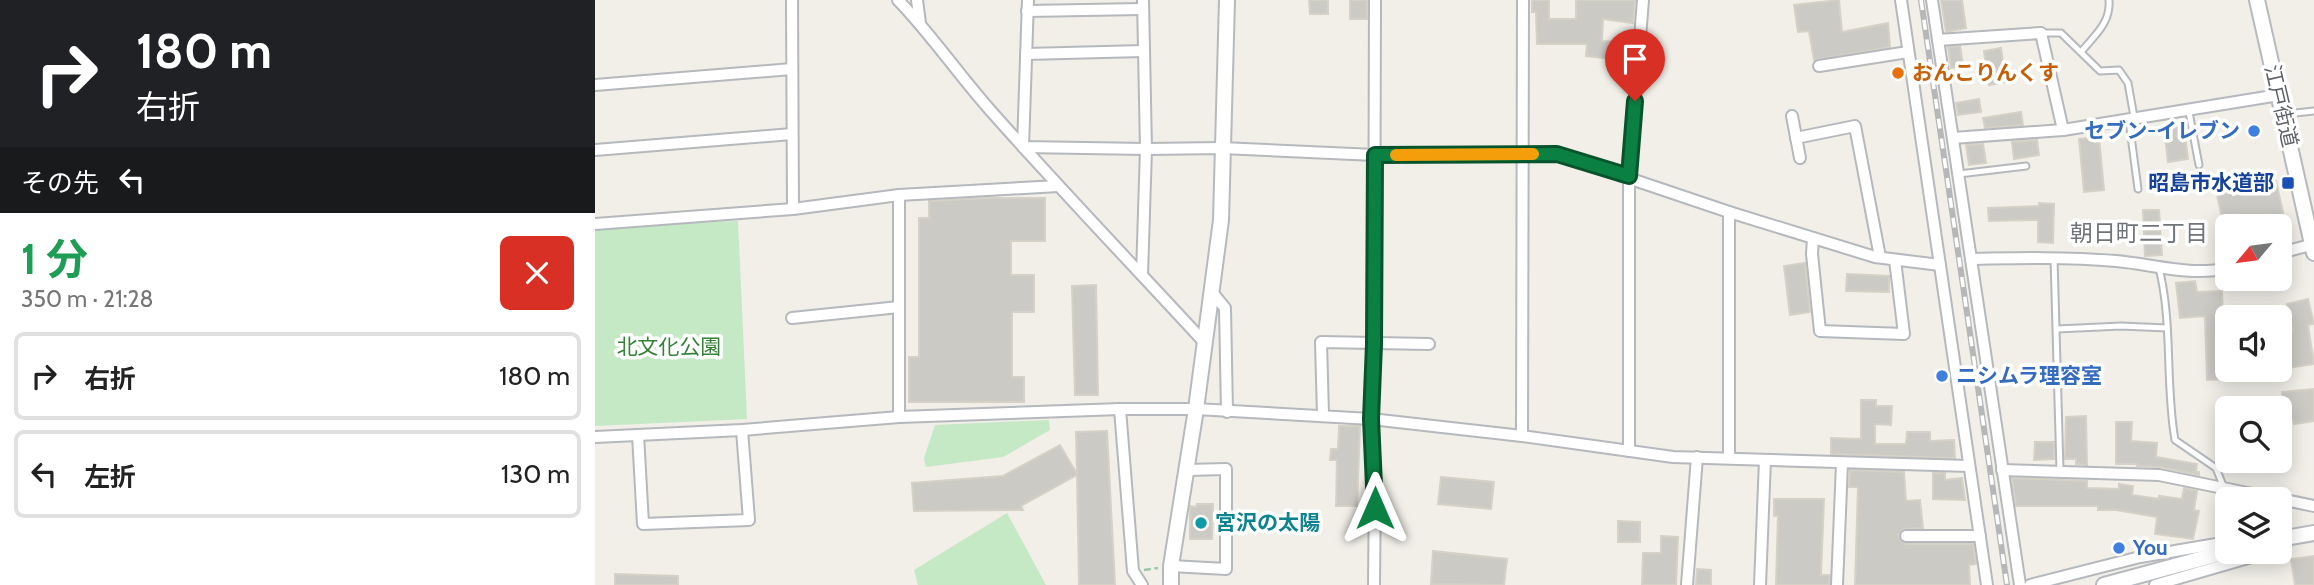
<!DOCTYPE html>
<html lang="ja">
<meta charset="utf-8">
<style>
:root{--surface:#fff;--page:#f6f6f6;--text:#222;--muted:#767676;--line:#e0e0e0}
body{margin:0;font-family:Cabin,"Noto Sans JP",sans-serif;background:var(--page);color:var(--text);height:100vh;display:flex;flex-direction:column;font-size:26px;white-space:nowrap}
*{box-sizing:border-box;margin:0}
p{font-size:23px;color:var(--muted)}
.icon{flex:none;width:38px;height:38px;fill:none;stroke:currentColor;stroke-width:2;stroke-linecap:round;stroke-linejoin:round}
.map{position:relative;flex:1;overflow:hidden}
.sheet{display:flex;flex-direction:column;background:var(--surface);width:595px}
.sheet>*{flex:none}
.hud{background:#202124;color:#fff;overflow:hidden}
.needle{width:46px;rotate:241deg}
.buttons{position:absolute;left:1620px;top:214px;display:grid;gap:14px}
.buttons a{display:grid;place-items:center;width:77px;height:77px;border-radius:10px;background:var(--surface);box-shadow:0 4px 18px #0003;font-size:35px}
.pin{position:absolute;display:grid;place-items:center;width:60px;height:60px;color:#fff;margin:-72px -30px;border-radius:50% 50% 50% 0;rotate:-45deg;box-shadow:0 0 7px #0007}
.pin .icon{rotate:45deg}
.me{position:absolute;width:77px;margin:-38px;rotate:0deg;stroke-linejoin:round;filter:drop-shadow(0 0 5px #0008)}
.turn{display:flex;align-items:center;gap:24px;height:147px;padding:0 21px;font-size:32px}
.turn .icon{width:91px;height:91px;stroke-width:2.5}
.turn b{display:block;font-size:49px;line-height:60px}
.then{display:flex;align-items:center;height:66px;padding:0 21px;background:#0003;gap:14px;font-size:26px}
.round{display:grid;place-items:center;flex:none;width:74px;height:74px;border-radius:10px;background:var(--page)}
.overview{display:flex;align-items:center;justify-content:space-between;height:119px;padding:0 21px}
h1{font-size:42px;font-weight:700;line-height:52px;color:#1e9e55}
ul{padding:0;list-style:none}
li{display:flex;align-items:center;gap:21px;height:88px;margin:0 14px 10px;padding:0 7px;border:4px solid var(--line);border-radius:10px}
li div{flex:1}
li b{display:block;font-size:26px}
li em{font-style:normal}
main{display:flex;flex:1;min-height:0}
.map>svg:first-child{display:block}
.green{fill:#c5e8c5}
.building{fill:#cccac5;stroke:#d6d1c6;stroke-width:2}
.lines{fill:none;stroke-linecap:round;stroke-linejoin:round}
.lane-casing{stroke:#b5b8bc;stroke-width:9}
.street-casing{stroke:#b5b8bc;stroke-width:14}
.secondary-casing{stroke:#b6babf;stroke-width:18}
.path{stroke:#9cc7a9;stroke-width:2.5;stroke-dasharray:7 3.5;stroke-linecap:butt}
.lane{stroke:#fff;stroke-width:5}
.street{stroke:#fff;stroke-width:10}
.secondary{stroke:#fff;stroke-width:14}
.rail-casing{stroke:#b6b7b8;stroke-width:6}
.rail{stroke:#fff;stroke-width:3.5;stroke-dasharray:10;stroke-linecap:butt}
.route-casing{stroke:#07532c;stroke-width:18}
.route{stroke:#0b8043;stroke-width:12}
.slow{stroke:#f59e0b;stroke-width:12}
.food-dot{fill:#e8710a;stroke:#fff;stroke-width:2.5}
.shop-dot{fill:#3f7fe0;stroke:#fff;stroke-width:2.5}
.transit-dot{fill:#1a4fb4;stroke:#fff;stroke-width:2.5}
.culture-dot{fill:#0f9aa8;stroke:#fff;stroke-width:2.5}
.labels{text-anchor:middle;stroke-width:7;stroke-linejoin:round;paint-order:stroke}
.food-label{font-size:21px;font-weight:bold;fill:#c56008;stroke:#fff;text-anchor:start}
.street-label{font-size:21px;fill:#5f6368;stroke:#fff}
.shop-label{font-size:21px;font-weight:bold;fill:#366cbe;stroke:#fff;text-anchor:start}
.transit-label{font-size:21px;font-weight:bold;fill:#164399;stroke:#fff;text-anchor:end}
.park-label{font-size:21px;fill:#348238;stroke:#fff}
.culture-label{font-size:21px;font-weight:bold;fill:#0d838f;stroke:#fff;text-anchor:start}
.neighbourhood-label{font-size:23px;fill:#70757a;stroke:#fff}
</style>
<main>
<section class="sheet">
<div class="hud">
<div class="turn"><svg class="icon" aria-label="right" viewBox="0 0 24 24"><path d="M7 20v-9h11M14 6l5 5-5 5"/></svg><div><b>180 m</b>右折</div></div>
<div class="then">その先<svg class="icon" aria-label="left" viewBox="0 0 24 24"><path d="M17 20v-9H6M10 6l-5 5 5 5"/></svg></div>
</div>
<div class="overview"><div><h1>1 分</h1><p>350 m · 21:28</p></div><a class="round" style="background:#d93025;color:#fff"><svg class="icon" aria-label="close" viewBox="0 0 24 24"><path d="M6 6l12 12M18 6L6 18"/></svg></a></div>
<ul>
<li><svg class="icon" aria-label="right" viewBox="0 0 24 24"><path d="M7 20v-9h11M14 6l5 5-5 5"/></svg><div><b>右折</b></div><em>180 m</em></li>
<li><svg class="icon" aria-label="left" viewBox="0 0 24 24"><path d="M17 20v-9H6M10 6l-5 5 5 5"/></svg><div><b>左折</b></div><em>130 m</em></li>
</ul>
</section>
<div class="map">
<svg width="1719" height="585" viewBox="0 0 1719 585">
<rect width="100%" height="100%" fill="#f1efe8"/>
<g class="green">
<polygon points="143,221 152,419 0,426 0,227"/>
<polygon points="454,420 455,430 408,457 331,467 329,458 340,425"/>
<polygon points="412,513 451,585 323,585 319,570"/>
</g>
<g class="building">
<polygon points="714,0 733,0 733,14 715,14"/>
<rect x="755" y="0" width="17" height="19"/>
<polygon points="937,0 954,0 954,19 981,19 981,0 1040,0 1038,23 1008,19 1007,41 1027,42 1026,60 991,56 992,44 942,44 941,12 937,12"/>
<polygon points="1244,0 1247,32 1293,23 1295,47 1219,60 1214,31 1203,32 1199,5"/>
<polygon points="1346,0 1367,0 1371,28 1351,32"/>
<polygon points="1365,46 1368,66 1356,68 1353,47"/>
<polygon points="1406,48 1411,82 1394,85 1389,51"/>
<polygon points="1384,99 1386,112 1363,115 1361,103"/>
<polygon points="1426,112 1428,125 1390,128 1388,118"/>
<polygon points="1589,127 1593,159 1573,162 1569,129"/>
<polygon points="1504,137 1509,190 1489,192 1484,139"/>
<polygon points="1442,140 1444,155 1419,159 1417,142"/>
<polygon points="1388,144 1391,163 1374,165 1371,145"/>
<polygon points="1681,181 1691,226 1629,226 1622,195"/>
<polygon points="394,198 450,198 450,241 416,241 416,275 439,275 439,312 417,312 417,377 429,377 429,402 314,402 314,357 324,357 324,218 334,218 334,201"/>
<polygon points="1444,203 1459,204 1458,243 1443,242 1443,220 1394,221 1393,208 1444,206"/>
<polygon points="1548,210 1564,210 1567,255 1550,256"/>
<polygon points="1210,263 1215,312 1195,315 1189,266"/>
<polygon points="1252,274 1294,276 1294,292 1251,291"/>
<polygon points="1600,281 1602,292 1627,291 1628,318 1626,318 1631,379 1612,380 1610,316 1585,318 1581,283"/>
<polygon points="501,285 503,395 480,395 477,286"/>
<polygon points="1713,299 1719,324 1713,325 1719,364 1685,369 1685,334 1698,332 1692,304"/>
<polygon points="1719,389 1719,421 1699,424 1698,419 1691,420 1687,392"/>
<polygon points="1266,400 1281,400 1281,406 1297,406 1296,425 1280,424 1280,444 1311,444 1312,432 1335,432 1335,441 1359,440 1360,458 1236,454 1236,438 1266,439"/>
<polygon points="1491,416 1492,465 1481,464 1481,459 1470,459 1471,417"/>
<polygon points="1521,422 1537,422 1536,441 1562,443 1561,457 1602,464 1601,472 1604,472 1604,475 1565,467 1542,466 1542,464 1521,464"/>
<polygon points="744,426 765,426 762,506 741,506 742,460 735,460 736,449 743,449"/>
<polygon points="512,431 520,585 484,585 482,475 426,506 428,510 319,511 317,483 408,476 465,445 482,474 481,432"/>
<polygon points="1440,442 1459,442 1459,459 1439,460"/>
<polygon points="1255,470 1309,472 1311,501 1325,500 1328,528 1308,529 1303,535 1305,540 1311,544 1378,544 1381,564 1374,565 1375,585 1260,585 1263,487 1254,487"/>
<polygon points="1338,473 1350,473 1350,480 1367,478 1370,500 1338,499"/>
<polygon points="846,477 899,482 896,509 843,504"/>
<polygon points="1417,478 1492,481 1492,488 1524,489 1524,484 1538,486 1537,495 1564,499 1564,496 1587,499 1589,488 1602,491 1599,510 1604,511 1598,539 1560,534 1562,517 1521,510 1503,510 1503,506 1421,506"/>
<polygon points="1179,499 1229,499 1226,575 1235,575 1234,585 1181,585 1183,516 1179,516"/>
<polygon points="602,504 618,504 617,539 595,539 595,506 601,507"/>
<polygon points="1023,521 1045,522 1045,542 1023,542"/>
<polygon points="1066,536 1083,537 1081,585 1047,585 1048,553 1066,553"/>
<polygon points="838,551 912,559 909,585 836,584"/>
<polygon points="1719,556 1719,585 1700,585 1696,559"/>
<polygon points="1102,569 1116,570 1116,585 1101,585"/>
<polygon points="20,574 83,576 83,585 20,585"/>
</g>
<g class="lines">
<g class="lane-casing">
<g id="lane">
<polyline points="1447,33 1466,33 1505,71 1524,70 1533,83 1539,117"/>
<path d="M 1486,52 C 1499,36 1516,23 1514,0"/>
<polyline points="1594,112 1604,165"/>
<polyline points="1691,114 1719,111"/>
<polyline points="1534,121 1543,189"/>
<polyline points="1364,174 1431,166"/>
<polyline points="1459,258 1465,471"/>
<path d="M 1564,268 C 1578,324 1570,383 1580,440 L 1621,468 L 1629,488"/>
<polyline points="1462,329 1526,326 1572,328"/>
</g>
</g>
<g class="street-casing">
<g id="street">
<polyline points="197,0 198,209"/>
<path d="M 303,0 C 336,34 363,74 395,110 C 465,189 538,265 609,342"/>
<polyline points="322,0 325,23"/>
<polyline points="433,0 428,147 551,149 627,148 780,155 962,154 1134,212 1280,257 1345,265"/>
<polyline points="1306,0 1392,585"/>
<polyline points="1337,0 1425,585"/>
<polyline points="432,11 547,9"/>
<polyline points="1343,40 1446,33 1468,130"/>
<polyline points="431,54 548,51"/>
<polyline points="1224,66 1313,52"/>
<polyline points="0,85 197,69"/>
<polyline points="1197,116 1205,158"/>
<polyline points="1201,138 1260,126 1285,257"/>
<polyline points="1358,138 1468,130 1684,95"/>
<polyline points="0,150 197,134"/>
<polyline points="304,195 304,417"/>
<polyline points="1134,212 1134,458"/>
<polyline points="0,224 198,209 304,195 463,186"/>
<polyline points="1218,238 1217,254 1225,331 1309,334 1300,260"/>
<polyline points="1685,253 1719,244"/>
<path d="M 1376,259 C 1424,258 1472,257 1521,261 C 1558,264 1595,277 1633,268"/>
<polyline points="547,275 551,149 548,0"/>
<polyline points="616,291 630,308 632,412"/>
<polyline points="197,318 304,307"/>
<polyline points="525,409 538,571 547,585"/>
<polyline points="728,415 726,342 834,344"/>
<polyline points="43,435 48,524 154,520 147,430"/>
<polyline points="927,436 928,0"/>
<polyline points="0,437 147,430 304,417 525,409 601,409 776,419 927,436 1078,457 1374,466"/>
<polyline points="1034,451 1034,176 1048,0"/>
<polyline points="1407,470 1564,475 1682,499"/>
<polyline points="1685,499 1719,506"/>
<polyline points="1311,536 1385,536"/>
<polyline points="576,566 631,569 631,469 592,470"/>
<polyline points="779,585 780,483 776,419 779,344 780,0"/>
<polyline points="1092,585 1102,457"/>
<polyline points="1165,585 1170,460"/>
<polyline points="1242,585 1247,463"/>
<polyline points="1435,585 1545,557 1633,542"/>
<polyline points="1560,585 1660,556 1665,551"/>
</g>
</g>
<g class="secondary-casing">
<g id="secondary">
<polyline points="1662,0 1719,253"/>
<polyline points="1685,539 1719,533"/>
<polyline points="576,585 576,566 601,409 626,220 632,0"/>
<polyline points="1509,585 1635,551"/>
</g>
</g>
<polyline class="path" points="549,570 563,568"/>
<use href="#lane" class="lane"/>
<use href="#street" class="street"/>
<use href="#secondary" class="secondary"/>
<g class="rail-casing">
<polyline id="rail" points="1326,0 1412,585"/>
</g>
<use href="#rail" class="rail"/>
</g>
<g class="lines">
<g class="route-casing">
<polyline id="route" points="780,508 776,419 779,344 780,155 962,154 1034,176 1040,101"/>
</g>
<use href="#route" class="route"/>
<polyline class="slow" points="801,155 938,154"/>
</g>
<circle class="food-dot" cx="1303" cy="73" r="7"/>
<g class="shop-dot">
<circle cx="1659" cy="131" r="7"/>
<circle cx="1347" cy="376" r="7"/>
<circle cx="1524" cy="548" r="7"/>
</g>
<rect class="transit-dot" x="1686" y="176" width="14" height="14" rx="3.5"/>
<circle class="culture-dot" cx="606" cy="523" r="7"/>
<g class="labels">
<g class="food-label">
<text x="1317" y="80">おんこりんくす</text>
</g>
<g class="street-label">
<text transform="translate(1686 106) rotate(77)" y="7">江戸街道</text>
</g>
<g class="shop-label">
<text x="1645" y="138" text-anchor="end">セブン-イレブン</text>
<text x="1361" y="383">ニシムラ理容室</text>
<text x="1538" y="555">You</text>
</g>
<g class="transit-label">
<text x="1679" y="190">昭島市水道部</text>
</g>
<g class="park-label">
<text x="74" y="354">北文化公園</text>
</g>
<g class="culture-label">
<text x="620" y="530">宮沢の太陽</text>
</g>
<g class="neighbourhood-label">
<text x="1544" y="241">朝日町二丁目</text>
</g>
</g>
</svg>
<div class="buttons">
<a><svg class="needle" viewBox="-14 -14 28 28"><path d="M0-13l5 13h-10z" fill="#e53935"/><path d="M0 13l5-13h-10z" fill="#767676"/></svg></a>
<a><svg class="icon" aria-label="sound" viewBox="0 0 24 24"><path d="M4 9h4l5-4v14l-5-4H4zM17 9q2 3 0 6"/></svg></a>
<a><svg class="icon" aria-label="search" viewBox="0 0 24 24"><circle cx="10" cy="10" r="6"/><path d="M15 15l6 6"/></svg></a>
<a><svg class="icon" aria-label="layers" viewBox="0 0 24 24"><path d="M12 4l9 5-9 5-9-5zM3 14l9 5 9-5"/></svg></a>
</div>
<div class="pin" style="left:1040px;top:101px;background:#d93025"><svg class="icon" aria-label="arrive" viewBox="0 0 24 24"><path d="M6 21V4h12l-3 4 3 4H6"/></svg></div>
<svg class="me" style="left:780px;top:508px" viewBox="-20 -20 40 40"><path d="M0-17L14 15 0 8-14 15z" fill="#0b8043" stroke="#fff" stroke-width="4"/></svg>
</div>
</main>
